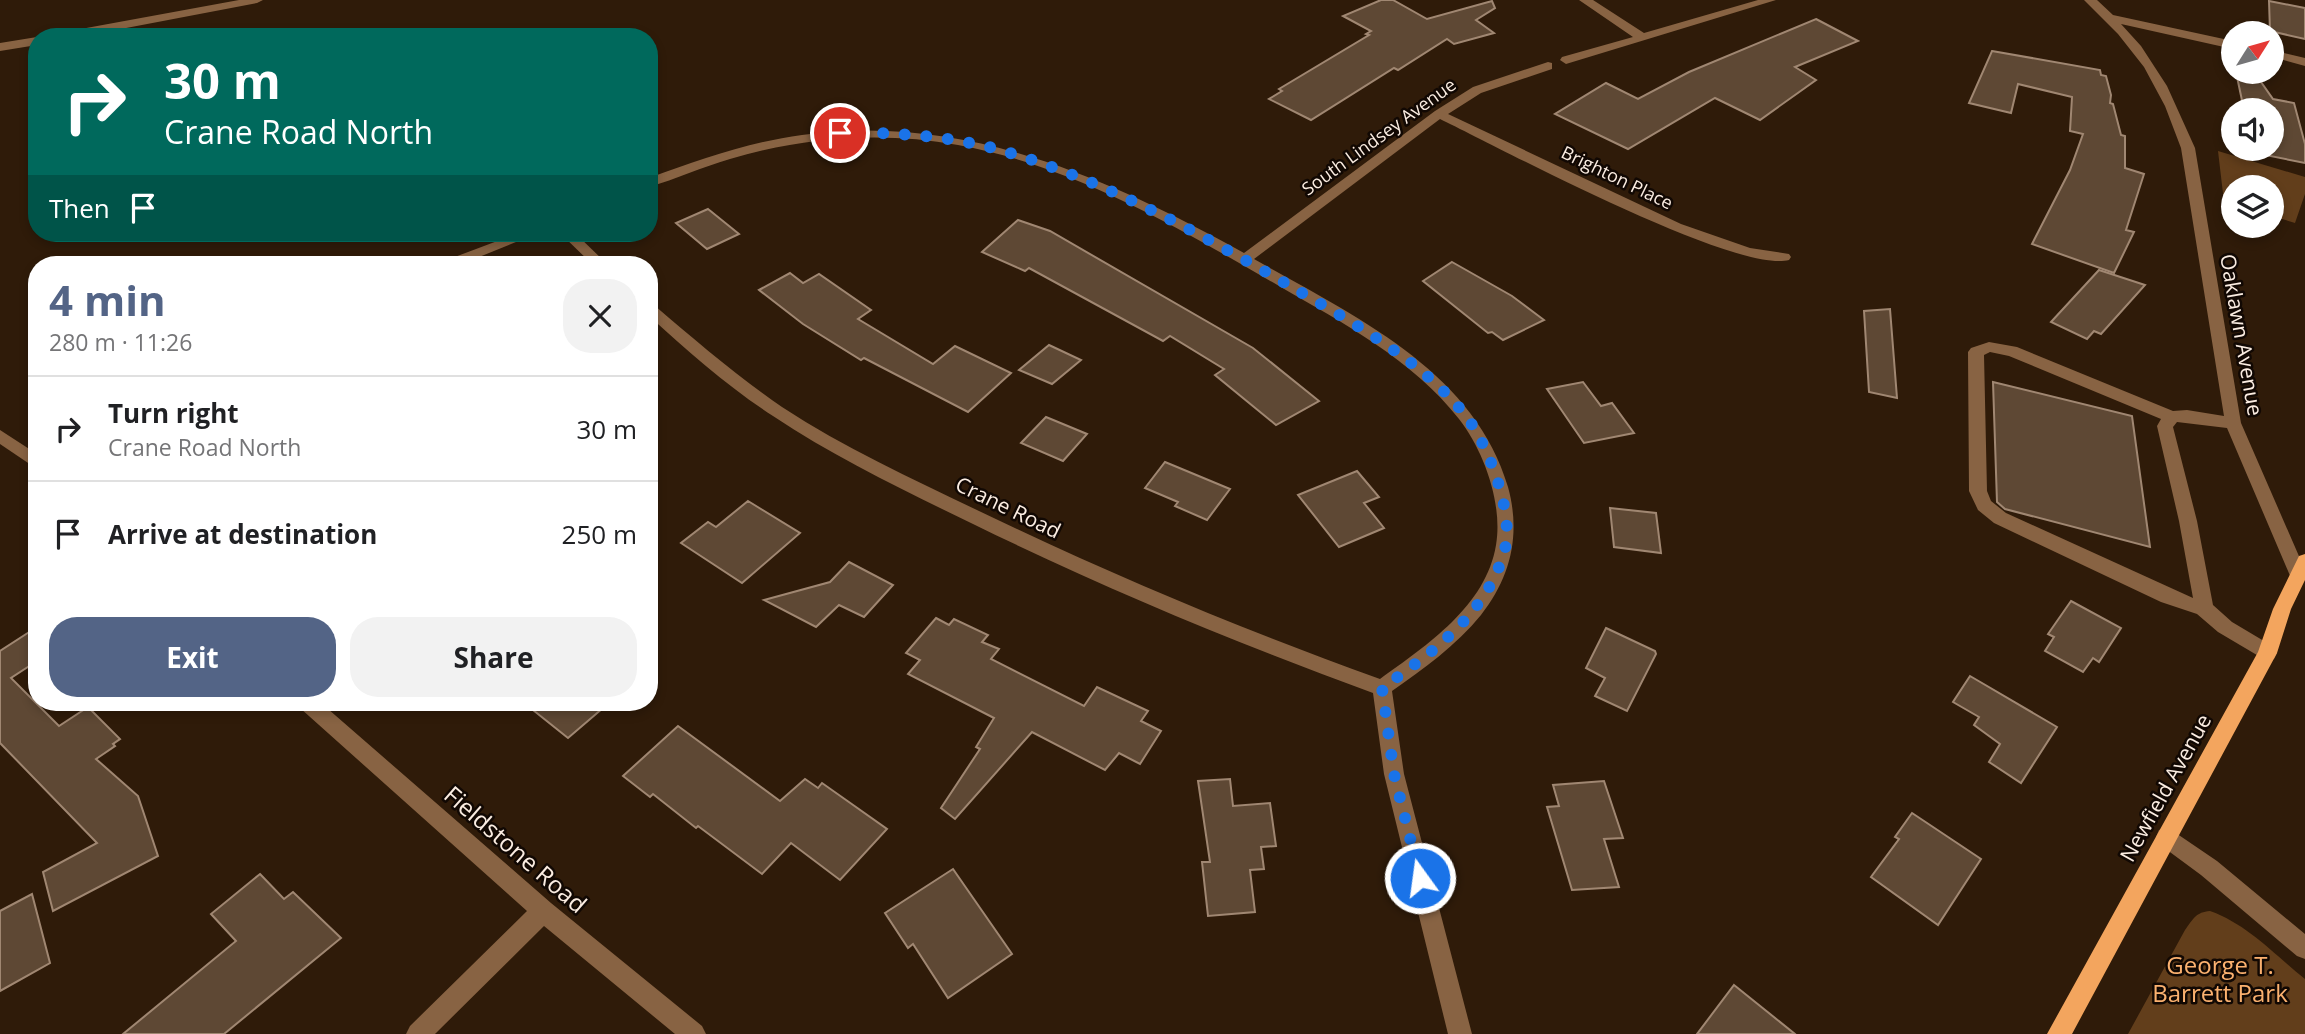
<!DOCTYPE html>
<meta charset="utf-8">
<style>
:root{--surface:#fff;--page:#f2f2f2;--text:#202124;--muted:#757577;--line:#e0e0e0;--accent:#536486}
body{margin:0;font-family:"Open Sans",sans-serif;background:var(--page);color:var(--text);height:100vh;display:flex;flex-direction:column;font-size:26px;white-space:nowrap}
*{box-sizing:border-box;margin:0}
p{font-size:23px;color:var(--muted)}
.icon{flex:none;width:38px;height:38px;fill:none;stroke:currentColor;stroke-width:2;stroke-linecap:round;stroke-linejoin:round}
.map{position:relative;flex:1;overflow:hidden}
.details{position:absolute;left:28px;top:256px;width:630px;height:455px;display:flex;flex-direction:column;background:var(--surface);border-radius:28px;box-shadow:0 4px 10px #0003}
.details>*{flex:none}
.banner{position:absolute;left:28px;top:28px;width:630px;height:214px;border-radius:28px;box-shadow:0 4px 10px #0003;background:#00695c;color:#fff;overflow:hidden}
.needle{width:46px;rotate:53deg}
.buttons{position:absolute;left:2221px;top:21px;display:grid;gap:14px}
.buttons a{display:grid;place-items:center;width:63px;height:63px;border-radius:50%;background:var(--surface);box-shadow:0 4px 10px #0003;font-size:35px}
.pin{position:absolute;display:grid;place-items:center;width:60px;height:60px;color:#fff;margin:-30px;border:4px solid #fff;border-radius:50%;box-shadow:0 2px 7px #0007}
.me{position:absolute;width:77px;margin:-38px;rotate:346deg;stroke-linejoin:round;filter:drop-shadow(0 0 5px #0008)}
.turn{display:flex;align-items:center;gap:24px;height:147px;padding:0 21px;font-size:32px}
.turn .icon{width:91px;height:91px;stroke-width:2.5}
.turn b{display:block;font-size:49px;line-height:60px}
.then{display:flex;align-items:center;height:66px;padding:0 21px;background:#0003;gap:14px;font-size:26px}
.round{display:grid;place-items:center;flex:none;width:74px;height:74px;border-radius:28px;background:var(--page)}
.head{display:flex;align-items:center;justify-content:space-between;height:119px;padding:0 21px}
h1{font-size:42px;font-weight:700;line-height:52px;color:var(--accent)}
.cta{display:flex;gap:14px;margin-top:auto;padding:14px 21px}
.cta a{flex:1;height:80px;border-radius:28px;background:var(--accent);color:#fff;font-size:28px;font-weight:700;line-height:80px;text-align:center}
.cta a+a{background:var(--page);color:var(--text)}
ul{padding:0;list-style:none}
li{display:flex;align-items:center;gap:21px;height:105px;padding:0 21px;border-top:2px solid var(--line)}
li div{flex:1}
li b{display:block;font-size:26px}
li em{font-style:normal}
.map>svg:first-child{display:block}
.green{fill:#623e1b}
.building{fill:#5e4834;stroke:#a08772;stroke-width:2}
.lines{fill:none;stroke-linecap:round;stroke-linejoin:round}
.minor{fill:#886343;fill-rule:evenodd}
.major{fill:#f3a55e;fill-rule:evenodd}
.route{stroke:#1a73e8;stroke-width:12;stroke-dasharray:0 21.6}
.labels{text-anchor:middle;stroke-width:5;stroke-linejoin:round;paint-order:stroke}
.far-street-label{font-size:18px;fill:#fbede2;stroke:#110803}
.street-label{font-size:21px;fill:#fbede2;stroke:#110803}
.near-street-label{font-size:24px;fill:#fbede2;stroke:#110803}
.near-park-label{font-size:24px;fill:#fbb16f;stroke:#110803}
</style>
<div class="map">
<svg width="2305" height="1034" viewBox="0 0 2305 1034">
<rect width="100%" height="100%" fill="#2f1b09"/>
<g class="green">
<polygon points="2218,151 2305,177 2305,194 2295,223 2272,216 2272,187 2233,187 2233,205 2224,202"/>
<path d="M 2210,911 C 2247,924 2275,955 2305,979 L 2305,1034 L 2128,1034 L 2185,930 C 2193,919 2196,912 2210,911 Z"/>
</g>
<g class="building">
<polygon points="1381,0 1393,0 1427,19 1492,1 1495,8 1476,20 1494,33 1454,44 1447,39 1398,70 1394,68 1311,120 1269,99 1282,91 1279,89 1369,35 1366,34 1371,31 1343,16"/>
<polygon points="2269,1 2305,8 2305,39 2270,31"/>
<polygon points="1816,19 1858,41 1795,67 1816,80 1760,120 1715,98 1628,149 1555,114 1606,83 1638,99 1689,72"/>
<polygon points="1992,51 2100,70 2101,75 2106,76 2111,95 2110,103 2113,104 2121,135 2125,136 2125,168 2144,174 2126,230 2134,232 2114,273 2032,244 2070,170 2083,134 2070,131 2072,97 2018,84 2011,113 1969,103"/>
<polygon points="2236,72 2254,72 2273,99 2294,103 2305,144 2305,163 2265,155 2263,149 2272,149 2272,110 2244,110"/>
<polygon points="708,209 739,234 707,249 676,223"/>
<polygon points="1018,220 1050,231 1253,348 1319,401 1276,425 1215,375 1224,369 1170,336 1163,341 1029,268 1025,271 982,252"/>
<polygon points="1452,262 1512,296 1544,320 1503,340 1492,332 1488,333 1423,281"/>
<polygon points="2099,270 2145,285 2101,334 2094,331 2087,339 2051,322"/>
<polygon points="790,273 803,283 819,274 871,310 858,319 933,364 955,346 1011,373 968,412 864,358 861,360 803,324 759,290"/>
<polygon points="1890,309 1897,398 1869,392 1864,311"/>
<polygon points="1049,345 1081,360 1052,384 1019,370"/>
<polygon points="1583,382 1601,406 1612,403 1634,433 1584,443 1547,389"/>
<polygon points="1993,382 2132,416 2150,547 2005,509 1997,502"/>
<polygon points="1046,417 1087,434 1063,461 1021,443"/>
<polygon points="1165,462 1230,489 1207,520 1175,506 1178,502 1145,488"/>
<polygon points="1357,471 1379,497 1364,503 1384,528 1339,547 1298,495"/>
<polygon points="748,501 800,533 742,583 681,543 708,522 716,527"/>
<polygon points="1610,508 1656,513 1661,553 1614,547"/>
<polygon points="849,562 893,585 864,617 839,605 816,627 764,600 830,582"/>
<polygon points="2071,601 2121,628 2099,662 2093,658 2083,672 2045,651 2054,637 2048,634"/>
<polygon points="936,618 949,625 954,619 988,635 982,642 999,649 991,659 1084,706 1097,687 1148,711 1141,721 1161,731 1140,764 1119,753 1105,770 1032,732 955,819 941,808 980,749 976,747 994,718 908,674 920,660 906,653"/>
<polygon points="37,627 37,661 11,678 59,726 88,707 120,739 113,744 115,746 96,759 138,796 158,856 53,911 43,872 97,843 0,743 0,651"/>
<polygon points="1606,628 1655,651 1656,654 1627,711 1595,696 1605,678 1586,668"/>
<polygon points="1970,676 2057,727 2021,783 1989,762 2000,744 1974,725 1979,717 1953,702"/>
<polygon points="523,702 610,702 568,738"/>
<polygon points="678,726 780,801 805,779 818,788 822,783 887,829 840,880 791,843 762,874 698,826 696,828 653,794 650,797 623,776"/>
<polygon points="1230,779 1233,806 1270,803 1276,846 1261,847 1264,869 1250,870 1255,912 1208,916 1202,862 1210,862 1198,781"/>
<polygon points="1604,781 1623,838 1604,839 1619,887 1572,890 1547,807 1559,806 1553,785"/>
<polygon points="1912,813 1981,859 1938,925 1871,877 1899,839 1895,837"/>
<polygon points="953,869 1012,954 948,998 913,944 908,948 885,913"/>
<polygon points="260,874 284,899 293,892 341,938 224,1034 123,1034 236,941 211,914"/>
<polygon points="32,894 50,963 0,991 0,911"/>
<polygon points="1734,985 1795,1034 1697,1034"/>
</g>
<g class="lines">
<g class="minor">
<polygon points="239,0 263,0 257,3 79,37 53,37 59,33"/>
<polygon points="1579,0 1593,0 1644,33 1758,0 1776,0 1566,64 1560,60 1562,57 1633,37"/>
<path d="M 2084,0 L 2097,0 L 2113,15 L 2233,41 L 2233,49 L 2121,24 L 2141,46 L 2167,86 L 2195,148 L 2241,423 L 2305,570 L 2303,578 L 2291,578 L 2227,428 L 2177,422 L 2173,427 L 2197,521 L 2213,605 L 2232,622 L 2274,647 L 2277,653 L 2274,659 L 2267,661 L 2218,632 L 2197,614 L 2161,602 L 1994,523 L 1978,510 L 1969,491 L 1968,352 L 1971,348 L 1989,342 L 2017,347 L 2173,411 L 2187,410 L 2224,416 L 2181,148 L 2165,106 L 2144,67 L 2118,34 ZM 1990,352 L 2009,356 L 2161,419 L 2157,426 L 2179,521 L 2193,598 L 2006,513 L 1991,501 L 1987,491 L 1984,355 Z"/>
<polygon points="37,37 37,45 0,51 0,43"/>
<polygon points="2272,50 2305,58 2305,66 2272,57"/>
<path d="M 1548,62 L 1552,63 L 1552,69 L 1481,93 L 1448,114 L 1681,224 L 1750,248 L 1789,254 L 1791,257 L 1789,260 C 1735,274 1500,148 1440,119 L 1254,259 C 1352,315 1474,370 1508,487 C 1521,534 1511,577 1481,615 C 1456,646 1423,669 1392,691 L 1404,774 L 1472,1034 L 1448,1034 L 1384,774 L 1373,693 C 1236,643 1104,588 973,524 C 905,491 836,458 773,416 C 728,387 689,352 649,316 L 649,303 L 654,305 C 696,341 737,376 782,407 C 844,448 913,479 979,511 C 1110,574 1243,630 1380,679 C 1427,645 1486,606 1496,545 C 1503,504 1484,451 1459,419 C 1413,360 1343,323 1279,286 C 1179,228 1074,166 958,145 C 882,131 803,137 730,159 C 702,167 676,179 649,187 L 649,178 C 699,160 749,142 802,135 C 963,113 1106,177 1244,253 L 1435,111 L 1473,87 Z"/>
<polygon points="519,233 538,233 462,264 442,264 444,261"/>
<polygon points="560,233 575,233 607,264 592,264"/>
<polygon points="0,430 37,454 37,469 0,444"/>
<polygon points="297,702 320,702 551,903 702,1026 706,1034 675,1034 544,926 435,1034 406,1034 410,1026 527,911 300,708"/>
<polygon points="2167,827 2217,861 2305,934 2305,959 2297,956 2201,875 2159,844 2156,837 2159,830"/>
</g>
<polygon class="major" points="2305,554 2305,580 2291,609 2277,653 2072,1034 2047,1034 2258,652 2273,609 2299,556"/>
</g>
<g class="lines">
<path class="route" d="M 840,133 C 895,132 954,136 1007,152 C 1108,182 1202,235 1292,287 C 1350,321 1424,362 1466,416 C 1488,445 1514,512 1505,549 C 1488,613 1433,652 1382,688 L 1394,774 L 1420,878"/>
</g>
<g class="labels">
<g class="far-street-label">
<text transform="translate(1379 137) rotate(-36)" y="6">South Lindsey Avenue</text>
<text transform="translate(1617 178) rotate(26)" y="6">Brighton Place</text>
</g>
<g class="street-label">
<text transform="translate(2241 335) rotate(80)" y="7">Oaklawn Avenue</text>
<text transform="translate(1008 508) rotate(26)" y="7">Crane Road</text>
<text transform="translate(2166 788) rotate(-61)" y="7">Newfield Avenue</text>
</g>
<g class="near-street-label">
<text transform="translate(515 850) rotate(41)" y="8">Fieldstone Road</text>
</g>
<g class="near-park-label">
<text x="2220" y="974">George T.<tspan x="2220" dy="28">Barrett Park</tspan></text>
</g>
</g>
</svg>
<div class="buttons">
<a><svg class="needle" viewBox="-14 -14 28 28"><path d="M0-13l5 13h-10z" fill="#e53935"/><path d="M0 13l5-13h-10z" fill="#757577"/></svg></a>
<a><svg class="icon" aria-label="sound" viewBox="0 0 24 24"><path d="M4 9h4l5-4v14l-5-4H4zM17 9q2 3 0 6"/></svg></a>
<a><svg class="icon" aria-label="layers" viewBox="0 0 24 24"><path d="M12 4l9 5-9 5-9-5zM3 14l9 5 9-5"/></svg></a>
</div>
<div class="pin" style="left:840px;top:133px;background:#d93025"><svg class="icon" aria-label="arrive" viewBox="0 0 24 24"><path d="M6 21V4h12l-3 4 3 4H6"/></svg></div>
<svg class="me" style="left:1420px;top:878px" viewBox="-20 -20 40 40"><circle r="17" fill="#1a73e8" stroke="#fff" stroke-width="3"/><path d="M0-11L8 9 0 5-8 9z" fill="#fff"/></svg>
<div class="banner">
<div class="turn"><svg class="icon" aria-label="right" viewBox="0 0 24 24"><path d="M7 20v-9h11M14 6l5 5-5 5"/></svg><div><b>30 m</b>Crane Road North</div></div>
<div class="then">Then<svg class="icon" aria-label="arrive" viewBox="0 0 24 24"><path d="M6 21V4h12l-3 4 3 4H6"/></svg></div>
</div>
<section class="details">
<div class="head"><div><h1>4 min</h1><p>280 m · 11:26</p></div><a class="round"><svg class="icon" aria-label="close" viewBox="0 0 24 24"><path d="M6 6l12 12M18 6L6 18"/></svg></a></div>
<ul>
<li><svg class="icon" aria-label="right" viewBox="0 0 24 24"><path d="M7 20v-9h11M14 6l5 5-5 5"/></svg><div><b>Turn right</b><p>Crane Road North</p></div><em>30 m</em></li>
<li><svg class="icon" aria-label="arrive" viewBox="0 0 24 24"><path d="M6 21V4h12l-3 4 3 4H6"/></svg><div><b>Arrive at destination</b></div><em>250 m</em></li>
</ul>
<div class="cta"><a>Exit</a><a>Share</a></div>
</section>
</div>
